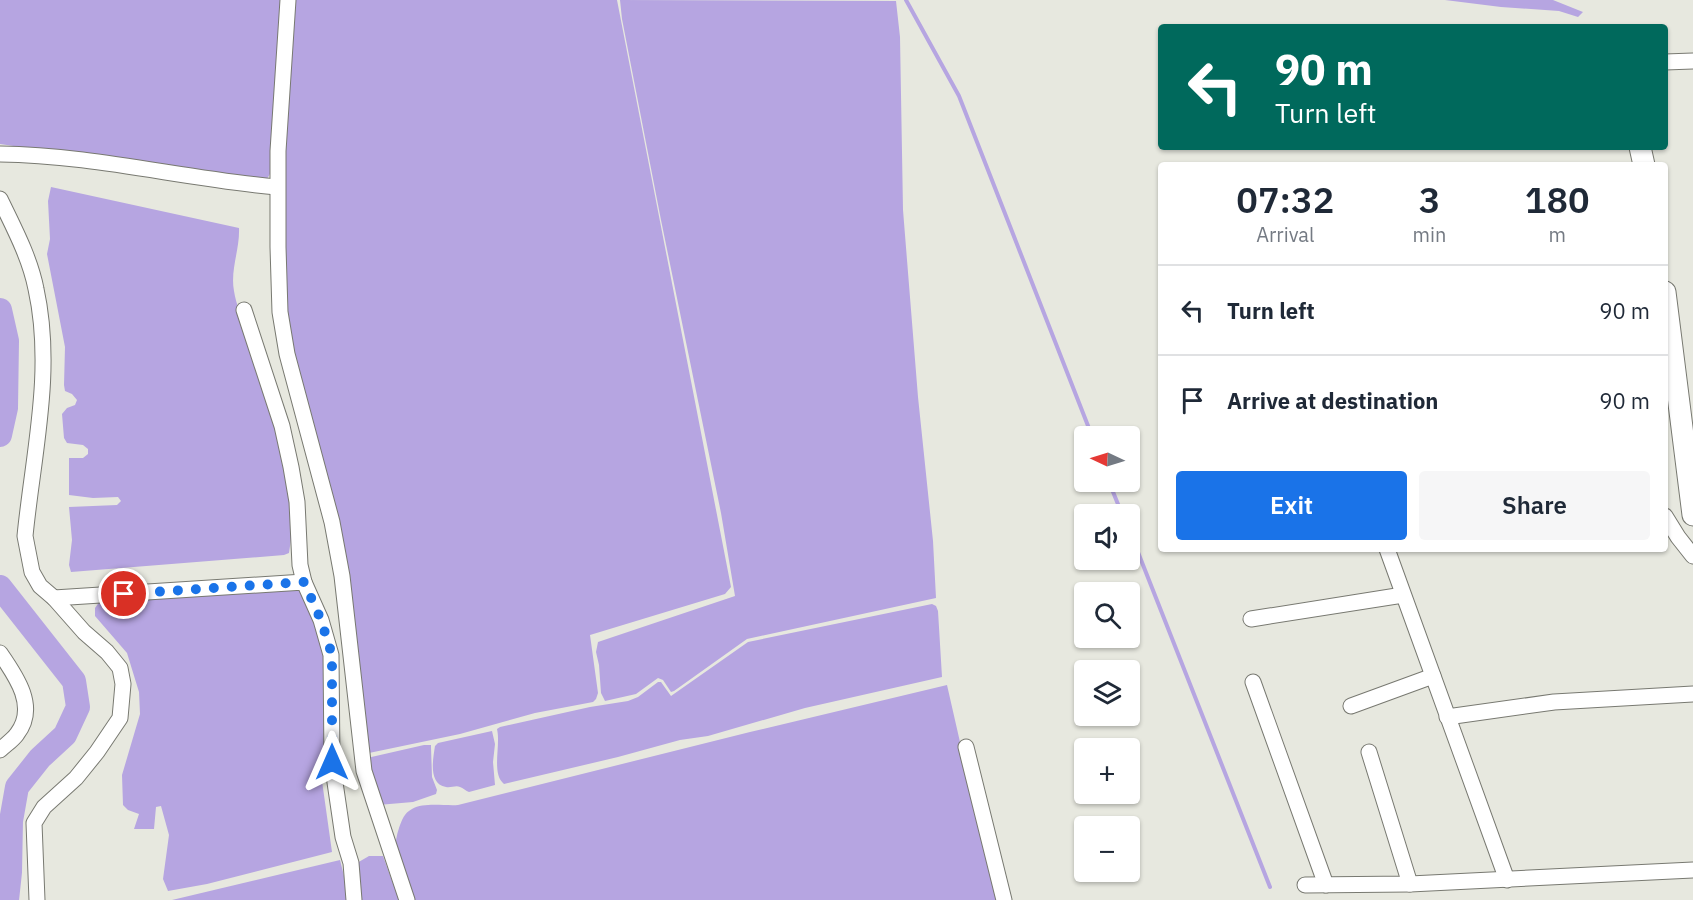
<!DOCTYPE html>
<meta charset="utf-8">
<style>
:root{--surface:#fff;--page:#f6f6f7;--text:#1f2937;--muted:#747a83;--line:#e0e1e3;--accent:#1a73e8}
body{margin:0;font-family:"IBM Plex Sans",sans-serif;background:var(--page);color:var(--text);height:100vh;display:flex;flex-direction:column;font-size:22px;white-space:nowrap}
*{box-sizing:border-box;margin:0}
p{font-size:20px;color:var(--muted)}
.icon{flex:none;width:33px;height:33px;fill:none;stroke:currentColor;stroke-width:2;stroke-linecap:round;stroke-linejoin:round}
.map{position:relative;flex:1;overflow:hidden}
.panel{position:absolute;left:1158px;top:162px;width:510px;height:390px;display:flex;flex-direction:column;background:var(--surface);border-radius:6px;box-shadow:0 2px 4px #0004}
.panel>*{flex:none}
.banner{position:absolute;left:1158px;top:24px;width:510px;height:126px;border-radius:6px;box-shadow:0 2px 4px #0004;background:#00695c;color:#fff;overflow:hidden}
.needle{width:39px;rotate:274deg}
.controls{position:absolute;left:1074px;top:426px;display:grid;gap:12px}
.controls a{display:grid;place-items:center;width:66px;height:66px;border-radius:6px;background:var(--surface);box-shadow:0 2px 4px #0004;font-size:30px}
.pin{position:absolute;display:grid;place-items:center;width:51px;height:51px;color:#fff;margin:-26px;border:3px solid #fff;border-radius:50%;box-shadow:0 2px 6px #0007}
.me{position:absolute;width:66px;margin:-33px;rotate:0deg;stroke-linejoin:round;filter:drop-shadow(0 0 4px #0008)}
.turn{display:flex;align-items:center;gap:21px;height:126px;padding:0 18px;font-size:27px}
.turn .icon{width:78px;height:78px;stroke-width:2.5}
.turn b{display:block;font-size:42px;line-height:51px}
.eta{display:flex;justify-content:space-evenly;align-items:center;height:102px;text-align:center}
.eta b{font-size:36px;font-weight:600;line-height:42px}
.button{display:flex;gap:12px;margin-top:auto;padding:12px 18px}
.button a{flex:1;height:69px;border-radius:6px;background:var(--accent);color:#fff;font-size:24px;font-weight:600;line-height:69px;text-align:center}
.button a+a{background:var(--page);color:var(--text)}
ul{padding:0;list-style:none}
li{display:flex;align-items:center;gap:18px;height:90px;padding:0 18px;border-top:2px solid var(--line)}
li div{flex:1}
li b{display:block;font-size:22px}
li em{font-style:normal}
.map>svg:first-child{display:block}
.water{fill:#b6a5e1}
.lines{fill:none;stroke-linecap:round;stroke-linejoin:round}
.stream{stroke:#b6a5e1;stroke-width:4}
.river{stroke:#b6a5e1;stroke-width:24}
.street-casing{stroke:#787971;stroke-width:17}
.secondary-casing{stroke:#787971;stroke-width:23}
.street{stroke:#fff;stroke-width:15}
.secondary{stroke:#fff;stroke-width:21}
.route{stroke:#1a73e8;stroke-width:10;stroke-dasharray:0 18}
</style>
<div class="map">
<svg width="1693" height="900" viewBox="0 0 1693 900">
<rect width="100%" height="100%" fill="#e7e8df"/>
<g class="water">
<polygon points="0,0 282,0 270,174 267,179 259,182 0,144"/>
<polygon points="290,0 617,0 731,587 725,594 590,635 598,693 596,699 593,702 535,713 460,734 369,753 348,611 281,327 282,84"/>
<polygon points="620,0 896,1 900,37 903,210 918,397 933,541 936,598 747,639 674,691 671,692 663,680 658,678 636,694 605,701 601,693 599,665 596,652 598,642 735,596 721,513 661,220 622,19"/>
<polygon points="1445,0 1553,0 1583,12 1578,17 1559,11 1501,7"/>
<path d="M 51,187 L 239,228 C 240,249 230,270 234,291 C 236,304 242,318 246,331 C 267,402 302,477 289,553 L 284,555 L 71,572 L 69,565 L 72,540 L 69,507 L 117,505 L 121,501 L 118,497 L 93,498 L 69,495 L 69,458 L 83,458 L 88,454 L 88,449 L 83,445 L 67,443 L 64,438 L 62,414 L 67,408 L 75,405 L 77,400 L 72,394 L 65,391 L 64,385 L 65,347 L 47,254 L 50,239 L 48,201 Z"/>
<polygon points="298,584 323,635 328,701 321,774 332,852 207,884 168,891 163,879 169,835 161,806 156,807 154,829 134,829 139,814 128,810 123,805 122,775 140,714 139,692 127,653 95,616 95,608 100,601"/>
<path d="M 932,604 L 936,606 L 938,611 L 942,677 L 805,708 L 708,736 L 680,740 L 618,757 L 504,784 C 491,774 501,745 497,729 L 500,727 L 590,707 L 628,701 L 638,697 L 658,682 L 661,682 L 671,696 L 748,642 Z"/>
<path d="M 947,685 L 996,900 L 407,900 C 400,874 390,855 399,828 C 402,820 404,813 412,809 C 424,802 444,806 458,805 L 750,732 Z"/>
<path d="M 492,731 L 495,744 L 493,762 L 495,785 L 469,792 C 466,791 463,788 460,787 C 456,785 451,788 446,787 C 428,784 433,759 435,746 L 438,743 Z"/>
<polygon points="424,745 431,745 431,747 432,777 437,790 436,794 413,802 378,805 367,758"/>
<polygon points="369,856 383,856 399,900 358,900 357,863"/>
<polygon points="340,860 350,900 172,900"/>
</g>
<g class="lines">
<g class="stream">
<polyline points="906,0 959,96 1092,436"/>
<polyline points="1109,482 1122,514"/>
<polyline points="1130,532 1270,887"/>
</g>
<g class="river">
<polyline points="0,310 7,341 6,408 0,435"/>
<polyline points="0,587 74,681 78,707 65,735 40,758 17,787 11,821 10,872 7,900"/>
</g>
<g class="street-casing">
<g id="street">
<polyline points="288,0 278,151 278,247 280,312 287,354 332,522 342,576 364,771 407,900"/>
<polyline points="1665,62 1693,61"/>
<path d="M 0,154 C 93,155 185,179 277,187"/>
<path d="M 0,199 C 14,228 30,258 36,289 C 54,371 33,454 25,536 L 32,572 L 40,586 L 54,598 L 84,632 L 107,652 L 120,668 L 123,684 L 120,718 L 97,752 L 76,778 L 44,807 L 34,823 L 37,900"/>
<polyline points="244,310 282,426 291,467 297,502 300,565 304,582"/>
<polyline points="1665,516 1678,537 1693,556"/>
<polyline points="1387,549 1507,880"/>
<polyline points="54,598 304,582 321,620 331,655 332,762 343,837 351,863 354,900"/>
<polyline points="1251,619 1403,595"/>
<path d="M 0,653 C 16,676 38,707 17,734 C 13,740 5,745 0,750"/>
<polyline points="1253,682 1326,885"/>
<polyline points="1351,706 1433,676"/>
<polyline points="1447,717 1554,702 1693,694"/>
<polyline points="966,747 1004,900"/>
<polyline points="1369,752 1410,884"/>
<polyline points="1305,885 1410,884 1693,870"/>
</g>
</g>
<g class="secondary-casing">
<g id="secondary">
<polyline points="1640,147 1644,165"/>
<polyline points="1665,292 1693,515"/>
</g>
</g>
<use href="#street" class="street"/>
<use href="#secondary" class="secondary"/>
</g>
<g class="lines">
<polyline class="route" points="124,594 304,582 321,620 332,655 332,762"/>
</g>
</svg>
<div class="controls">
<a><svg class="needle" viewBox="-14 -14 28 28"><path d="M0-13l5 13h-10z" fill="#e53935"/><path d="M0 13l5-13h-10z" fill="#747a83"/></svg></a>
<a><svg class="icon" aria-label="sound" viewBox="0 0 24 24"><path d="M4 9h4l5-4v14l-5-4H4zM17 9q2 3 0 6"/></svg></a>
<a><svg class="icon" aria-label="search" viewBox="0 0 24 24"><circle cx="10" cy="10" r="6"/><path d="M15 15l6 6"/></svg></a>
<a><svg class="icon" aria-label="layers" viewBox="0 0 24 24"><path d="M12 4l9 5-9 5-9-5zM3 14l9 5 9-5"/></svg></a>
<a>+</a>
<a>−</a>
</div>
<div class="pin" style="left:124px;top:594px;background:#d93025"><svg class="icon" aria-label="arrive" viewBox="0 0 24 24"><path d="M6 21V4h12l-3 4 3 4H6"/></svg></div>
<svg class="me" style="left:332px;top:762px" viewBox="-20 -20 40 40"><path d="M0-17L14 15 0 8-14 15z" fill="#1a73e8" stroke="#fff" stroke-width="4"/></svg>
<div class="banner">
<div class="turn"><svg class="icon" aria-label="left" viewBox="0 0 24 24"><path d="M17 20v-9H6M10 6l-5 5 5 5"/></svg><div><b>90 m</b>Turn left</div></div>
</div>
<section class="panel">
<div class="eta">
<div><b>07:32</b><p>Arrival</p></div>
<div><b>3</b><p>min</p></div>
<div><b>180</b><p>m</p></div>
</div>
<ul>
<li><svg class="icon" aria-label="left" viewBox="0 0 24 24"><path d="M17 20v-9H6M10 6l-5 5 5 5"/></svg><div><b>Turn left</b></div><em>90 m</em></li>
<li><svg class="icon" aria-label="arrive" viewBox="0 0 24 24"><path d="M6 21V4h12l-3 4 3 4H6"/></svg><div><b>Arrive at destination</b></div><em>90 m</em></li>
</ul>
<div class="button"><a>Exit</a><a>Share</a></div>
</section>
</div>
